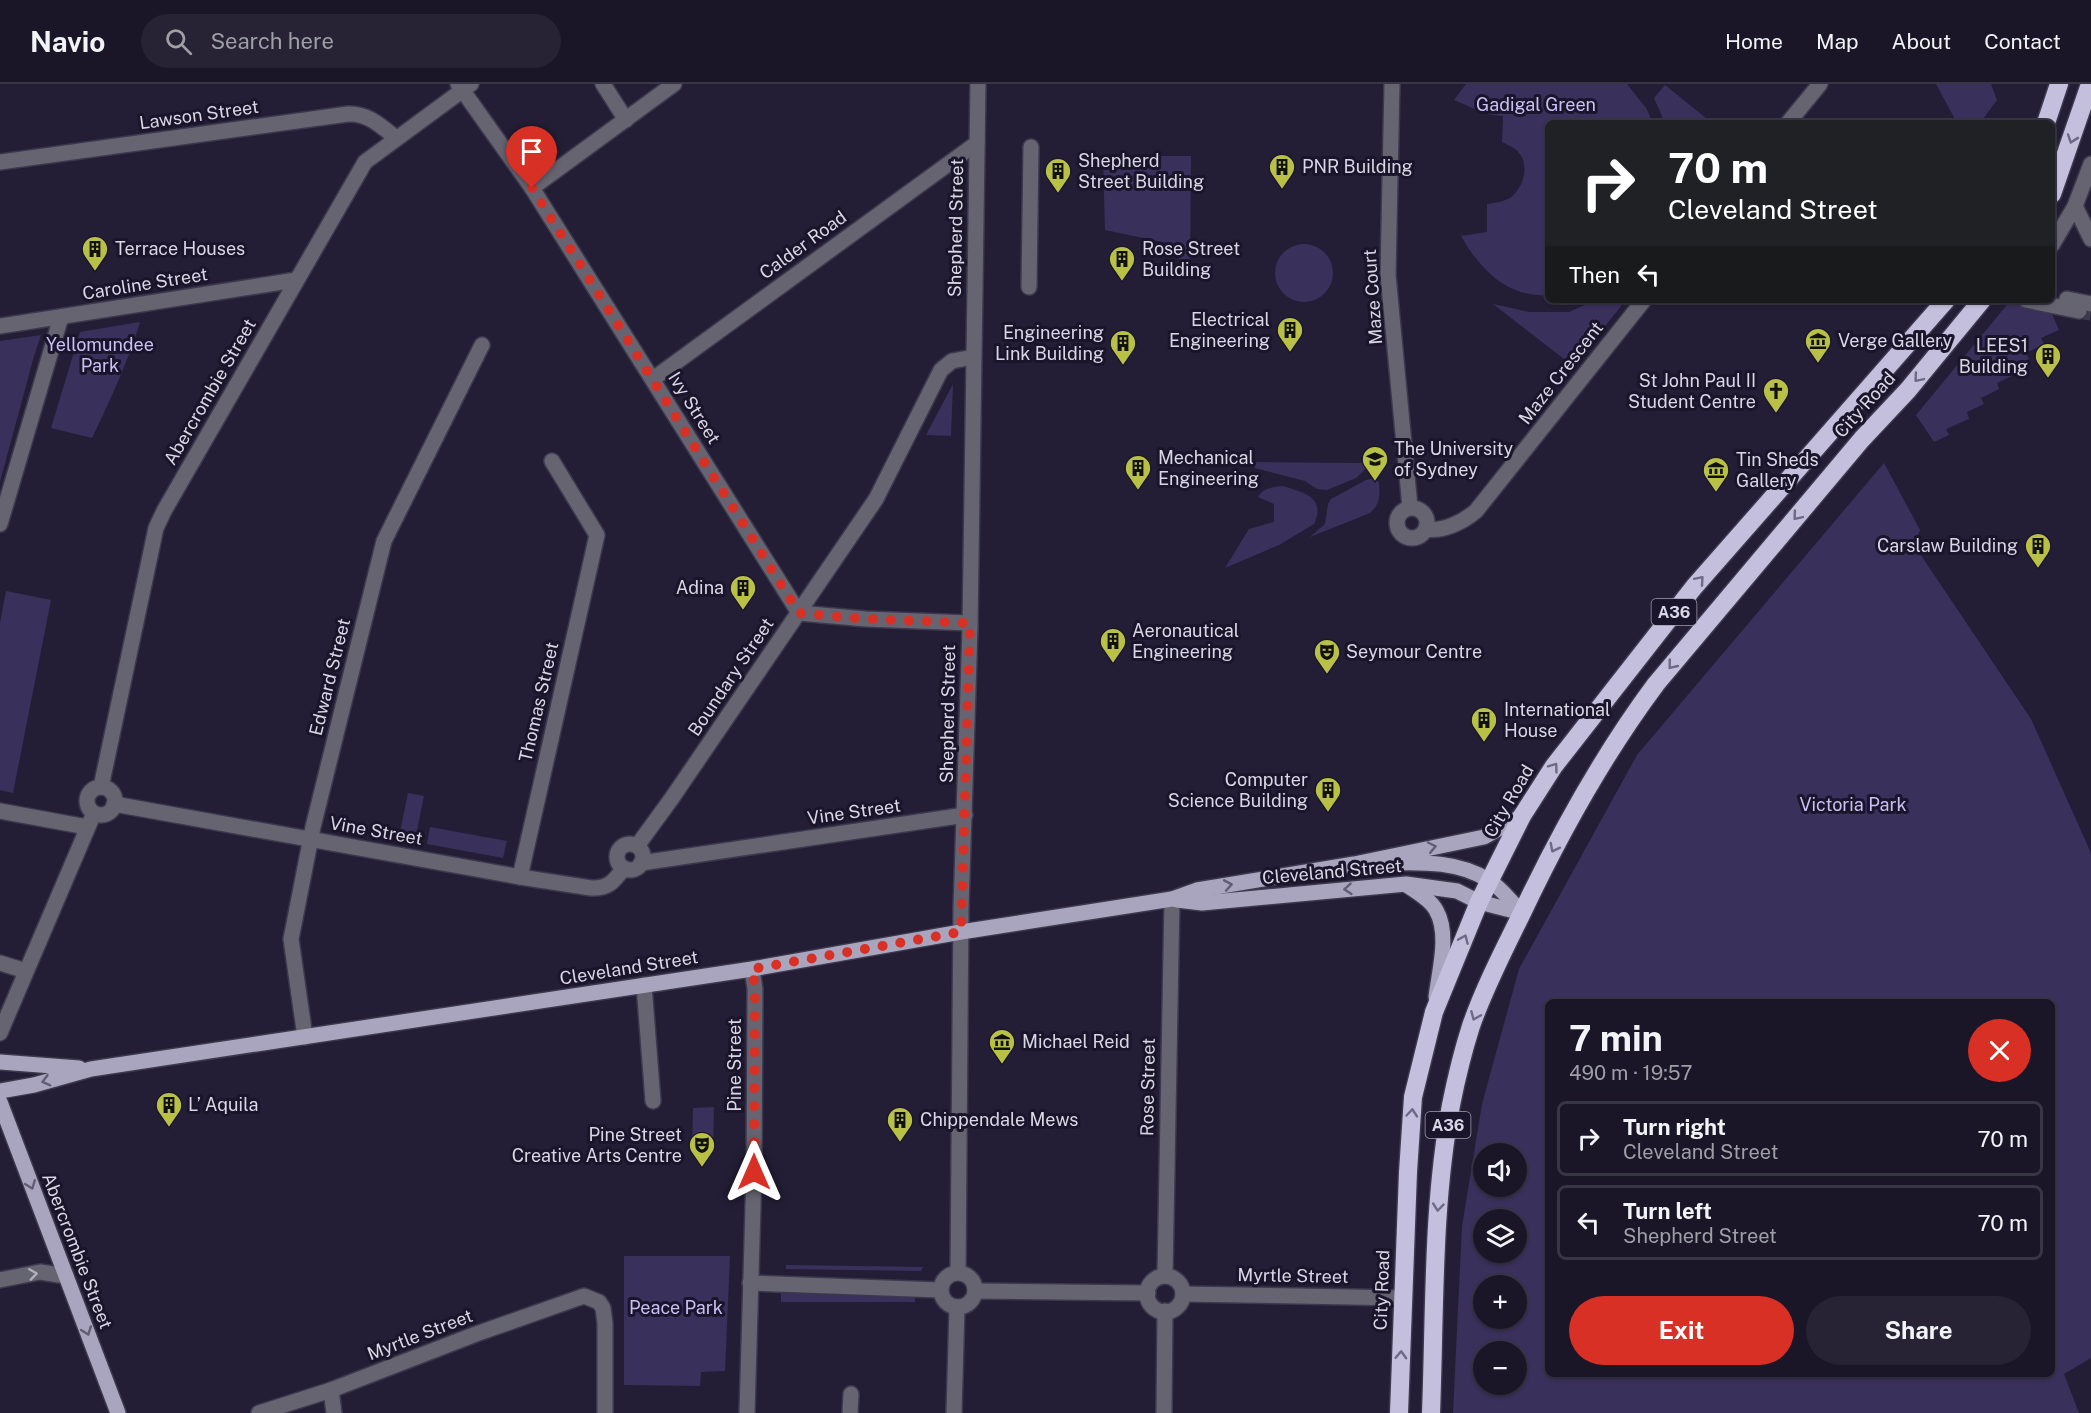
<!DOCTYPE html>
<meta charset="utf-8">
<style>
:root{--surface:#1a1628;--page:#272334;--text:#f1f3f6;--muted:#9f9fa8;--line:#383545;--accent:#d93025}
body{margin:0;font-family:"Public Sans",sans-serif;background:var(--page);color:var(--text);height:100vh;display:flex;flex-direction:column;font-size:22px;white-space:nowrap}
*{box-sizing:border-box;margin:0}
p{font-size:20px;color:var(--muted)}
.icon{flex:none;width:33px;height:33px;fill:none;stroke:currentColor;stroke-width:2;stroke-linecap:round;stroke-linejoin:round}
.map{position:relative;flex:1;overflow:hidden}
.side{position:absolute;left:1545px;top:915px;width:510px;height:378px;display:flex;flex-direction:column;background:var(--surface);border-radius:9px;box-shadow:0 2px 4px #0004,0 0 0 2px var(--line)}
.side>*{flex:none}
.banner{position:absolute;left:1545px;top:36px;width:510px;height:183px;border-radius:9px;box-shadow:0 2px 4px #0004,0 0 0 2px var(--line);background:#202124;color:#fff;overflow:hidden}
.fabs{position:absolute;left:1473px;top:1059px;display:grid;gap:12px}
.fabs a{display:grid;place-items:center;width:54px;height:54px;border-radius:50%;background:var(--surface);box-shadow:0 2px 4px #0004,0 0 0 2px var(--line);font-size:30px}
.pin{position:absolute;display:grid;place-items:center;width:51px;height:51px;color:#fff;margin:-62px -26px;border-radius:50% 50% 50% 0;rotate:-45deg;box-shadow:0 0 6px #0007}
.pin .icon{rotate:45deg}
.me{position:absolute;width:66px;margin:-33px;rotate:0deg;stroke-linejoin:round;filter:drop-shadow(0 0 4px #0008)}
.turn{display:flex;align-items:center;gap:21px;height:126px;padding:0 24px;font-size:27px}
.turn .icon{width:78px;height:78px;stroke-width:2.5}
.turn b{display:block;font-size:42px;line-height:51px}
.then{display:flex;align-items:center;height:57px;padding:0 24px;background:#0003;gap:12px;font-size:22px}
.round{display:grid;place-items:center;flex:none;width:63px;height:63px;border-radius:32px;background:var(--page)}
.headline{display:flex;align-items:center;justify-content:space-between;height:102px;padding:0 24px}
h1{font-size:36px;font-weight:700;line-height:45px}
.primary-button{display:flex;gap:12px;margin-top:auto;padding:12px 24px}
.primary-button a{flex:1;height:69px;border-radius:36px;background:var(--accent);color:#fff;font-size:24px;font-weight:700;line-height:69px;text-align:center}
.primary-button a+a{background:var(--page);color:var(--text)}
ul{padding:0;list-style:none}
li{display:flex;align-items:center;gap:18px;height:75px;margin:0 12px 9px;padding:0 12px;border:3px solid var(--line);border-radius:9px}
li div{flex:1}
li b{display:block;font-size:22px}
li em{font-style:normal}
header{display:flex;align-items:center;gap:36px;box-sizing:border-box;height:84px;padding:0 30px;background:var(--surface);border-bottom:2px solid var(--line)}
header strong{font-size:28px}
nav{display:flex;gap:33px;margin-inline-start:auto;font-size:21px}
.search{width:420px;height:54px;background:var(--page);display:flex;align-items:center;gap:15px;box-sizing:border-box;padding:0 21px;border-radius:33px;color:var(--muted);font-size:22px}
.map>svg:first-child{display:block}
.green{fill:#3a305c;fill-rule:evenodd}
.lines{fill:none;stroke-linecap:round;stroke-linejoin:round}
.minor-tunnel{stroke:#3e3a50;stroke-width:15;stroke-dasharray:15 8;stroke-linecap:butt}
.minor-casing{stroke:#3c384e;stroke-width:18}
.major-casing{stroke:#3c384e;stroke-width:18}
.highway-casing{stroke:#3c384e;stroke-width:21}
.minor{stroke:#656470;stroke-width:15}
.major{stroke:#a9a5be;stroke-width:15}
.highway{stroke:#c3bfdd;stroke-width:18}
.oneway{stroke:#6e6a84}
.oneway2{stroke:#625d74}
.oneway3{stroke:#b0afbd}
.route{stroke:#d93025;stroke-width:10;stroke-dasharray:0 18}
.labels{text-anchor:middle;stroke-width:6;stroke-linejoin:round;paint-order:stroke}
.shield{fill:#1a152b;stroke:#a09dae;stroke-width:1.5}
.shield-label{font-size:16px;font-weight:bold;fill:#d9d7e6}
.park-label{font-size:18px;fill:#c9c0f4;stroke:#1a152b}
.street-label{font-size:18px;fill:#d9d7e6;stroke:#1a152b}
.poi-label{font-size:18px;fill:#d9d7e6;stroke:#1a152b;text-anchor:start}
</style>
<header>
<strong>Navio</strong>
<div class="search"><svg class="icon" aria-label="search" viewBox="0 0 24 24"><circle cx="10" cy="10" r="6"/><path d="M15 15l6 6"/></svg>Search here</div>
<nav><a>Home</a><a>Map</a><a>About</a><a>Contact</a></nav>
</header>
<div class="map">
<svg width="2091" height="1329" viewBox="0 0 2091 1329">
<rect width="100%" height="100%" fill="#231e35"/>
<g class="green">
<path d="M 1466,0 L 1627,0 L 1646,24 L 1653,39 L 1548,39 L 1548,211 C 1507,214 1479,184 1461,152 L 1487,148 L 1487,120 C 1495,119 1502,118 1510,114 C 1525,103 1531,77 1515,65 C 1511,62 1506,60 1502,58 L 1503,32 L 1486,30 L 1454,16 Z"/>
<polygon points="1936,0 1991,0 1997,16 1980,39 1957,39"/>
<polygon points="1665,1 1712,39 1665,39 1654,14"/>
<polygon points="1103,72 1191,72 1190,184 1181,185 1177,161 1105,146"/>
<circle cx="1304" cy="189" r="29"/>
<polygon points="1596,216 1626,216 1573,282 1493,220 1529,228 1569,228"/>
<polygon points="2011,216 2026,216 2048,221 2059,246 2041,254 2044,260 2026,269 2029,275 2011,284 2014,291 1997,299 1999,305 1981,314 1984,320 1967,328 1969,335 1946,345 1949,351 1934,358 1916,331"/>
<path d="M 140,238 C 128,278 110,316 92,354 L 51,344 L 80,248 Z"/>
<polygon points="41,251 34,272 0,398 0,257"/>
<polygon points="953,300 951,352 926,351"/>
<polygon points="1375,376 1356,394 1327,406 1317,405 1305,397 1255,384 1252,378 1359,379"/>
<path d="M 1884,379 L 1920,446 L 1914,461 L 2031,635 L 2091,769 L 2091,1274 L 2064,1290 L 2079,1329 L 1453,1329 L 1462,1142 L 1482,1020 L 1519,885 L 1637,671 ZM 1548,918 L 2052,918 L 2052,1290 L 1548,1290 ZM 1484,1070 L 1516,1070 L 1516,1102 L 1484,1102 ZM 1484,1136 L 1516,1136 L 1516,1168 L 1484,1168 ZM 1484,1202 L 1516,1202 L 1516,1234 L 1484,1234 ZM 1484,1268 L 1516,1268 L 1516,1300 L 1484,1300 Z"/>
<path d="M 1375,394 L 1379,399 C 1380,411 1380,420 1370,429 L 1310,453 L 1325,440 L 1328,420 L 1331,415 L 1366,396 Z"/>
<path d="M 1283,402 C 1302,408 1327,413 1314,440 L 1279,461 L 1225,484 L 1249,445 L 1274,438 L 1274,420 L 1258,413 C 1263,404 1273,403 1283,402 Z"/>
<polygon points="6,507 51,516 13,709 0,706 0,539"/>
<polygon points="408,709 424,712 415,756 399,753"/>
<polygon points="430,743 507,757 503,774 427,760"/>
<polygon points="714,1023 713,1070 692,1069 693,1024"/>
<polygon points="624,1172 730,1172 725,1287 701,1288 700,1302 624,1301"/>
<polygon points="786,1181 923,1183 921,1187 786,1185"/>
<polygon points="781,1209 915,1212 915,1218 781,1218"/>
</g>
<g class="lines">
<polyline class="minor-tunnel" points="2079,227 2091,229"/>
<g class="minor-casing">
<g id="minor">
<polyline points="458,0 532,104 799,529 866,535 970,539"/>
<polyline points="603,0 626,36"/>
<polyline points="1392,0 1388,191 1410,423"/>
<polyline points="1788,39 1820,0"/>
<path d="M 0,78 L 348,30 C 368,29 381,42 396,54"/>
<polyline points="532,104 674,0"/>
<polyline points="2075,122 2091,155"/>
<polyline points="2052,161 2075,122 2091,80"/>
<polyline points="1029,203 1031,63"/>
<polyline points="2067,215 2091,220"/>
<polyline points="2026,216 2079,227"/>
<polyline points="0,242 296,196"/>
<polyline points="653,295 977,59"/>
<circle cx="1412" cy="439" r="15"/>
<polyline points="0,440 61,233"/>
<path d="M 1426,445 C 1443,448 1463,438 1476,427 L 1644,216"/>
<polyline points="101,703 156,444 164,427 365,78 471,0"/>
<circle cx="101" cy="717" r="14"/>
<path d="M 114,720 L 520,793 L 591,804 C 609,805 614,797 624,784"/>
<polyline points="0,727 87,743"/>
<circle cx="630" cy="773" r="13"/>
<polyline points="637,762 672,714 876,415 941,286 952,277 973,273"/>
<polyline points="641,779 965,731"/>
<polyline points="520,793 597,451 552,377"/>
<polyline points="0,879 26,887"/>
<polyline points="644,901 653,1017"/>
<polyline points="0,949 94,729"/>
<polyline points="305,953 291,855 313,743 384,457 482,261"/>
<polyline points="958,1188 961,824 970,544 978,0"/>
<circle cx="958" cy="1206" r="17"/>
<polyline points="1165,1192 1172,815"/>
<circle cx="1165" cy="1210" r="18"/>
<polyline points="0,1196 40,1188 66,1192"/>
<polyline points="750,1199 940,1206"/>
<polyline points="975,1207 1148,1209"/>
<polyline points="1183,1210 1403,1214"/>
<polyline points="331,1306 334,1329"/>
<polyline points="259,1329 331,1306 476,1250 584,1212 599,1218 603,1224 605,1239 605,1329"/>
<polyline points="747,1329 754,1088 755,905 752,885"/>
<polyline points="850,1329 851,1310"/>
<polyline points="954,1329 957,1223"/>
<polyline points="1164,1329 1165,1227"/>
</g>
</g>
<g class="major-casing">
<g id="major">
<path d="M 1392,779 C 1425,778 1460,778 1488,796 C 1501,803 1512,819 1522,829"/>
<path d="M 1408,802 C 1418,809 1430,815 1436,826 C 1450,850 1439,887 1436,913"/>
<polyline points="1177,816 1202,819 1406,800 1457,807 1479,818 1522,829"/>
<polyline points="0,978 79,984"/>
<polyline points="0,1007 34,1001 91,985 752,885 961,848 1172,815 1197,806 1354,780 1484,753 1522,732"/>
<polyline points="0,1018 118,1329"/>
</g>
</g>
<g class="highway-casing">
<g id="highway">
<polyline points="2046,39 2059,0"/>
<polyline points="2052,110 2090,0"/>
<polyline points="1399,1329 1408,1088 1413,1013 1434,928 1479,818 1522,732 1554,682 1694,503 1946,216"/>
<path d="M 1431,1329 C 1435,1226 1432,1123 1451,1021 C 1456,996 1463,967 1471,942 C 1485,902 1505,864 1523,827 C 1561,747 1603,671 1656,600 L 1862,355 L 1908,306 L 1982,216"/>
</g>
</g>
<use href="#minor" class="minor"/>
<use href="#major" class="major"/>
<use href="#highway" class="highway"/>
</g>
<defs><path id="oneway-chevron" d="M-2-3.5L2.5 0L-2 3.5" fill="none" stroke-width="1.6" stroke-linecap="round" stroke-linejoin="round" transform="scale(1.5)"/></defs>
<g class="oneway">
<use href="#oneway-chevron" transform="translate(2072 55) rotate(109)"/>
<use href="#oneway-chevron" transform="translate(1918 294) rotate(130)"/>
<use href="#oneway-chevron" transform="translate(1797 432) rotate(130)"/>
<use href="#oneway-chevron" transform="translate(1700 496) rotate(-49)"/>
<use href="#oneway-chevron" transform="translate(1672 581) rotate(129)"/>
<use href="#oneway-chevron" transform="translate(1554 683) rotate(-54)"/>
<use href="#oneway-chevron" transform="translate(1554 764) rotate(117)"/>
<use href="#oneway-chevron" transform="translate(1464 855) rotate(-67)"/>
<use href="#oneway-chevron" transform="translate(1475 932) rotate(113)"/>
<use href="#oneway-chevron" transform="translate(1412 1029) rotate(-85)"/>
<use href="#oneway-chevron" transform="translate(1438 1123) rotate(96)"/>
<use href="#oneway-chevron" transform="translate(1401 1271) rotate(-88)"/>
</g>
<g class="oneway2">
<use href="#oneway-chevron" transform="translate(1432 763) rotate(-12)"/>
<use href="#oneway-chevron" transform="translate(1228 801) rotate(-10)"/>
<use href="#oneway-chevron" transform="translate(1348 805) rotate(175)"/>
<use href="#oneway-chevron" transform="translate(46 997) rotate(165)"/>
<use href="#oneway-chevron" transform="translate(31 1101) rotate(69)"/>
<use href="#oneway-chevron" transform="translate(87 1247) rotate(70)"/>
</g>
<use class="oneway3" href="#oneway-chevron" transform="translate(33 1190) rotate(-8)"/>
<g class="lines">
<polyline class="route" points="532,104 799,529 866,535 970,539 961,848 752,885 755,905 754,1088"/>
</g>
<defs>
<g id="building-pin" transform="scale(1.35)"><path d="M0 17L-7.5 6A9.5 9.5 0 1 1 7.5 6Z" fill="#b9c046" stroke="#1a152b"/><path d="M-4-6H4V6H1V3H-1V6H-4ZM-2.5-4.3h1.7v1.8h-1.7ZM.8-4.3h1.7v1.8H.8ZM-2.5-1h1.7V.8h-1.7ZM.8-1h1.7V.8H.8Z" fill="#111"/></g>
<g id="museum-pin" transform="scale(1.35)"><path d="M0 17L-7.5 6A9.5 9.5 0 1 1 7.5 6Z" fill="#b9c046" stroke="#1a152b"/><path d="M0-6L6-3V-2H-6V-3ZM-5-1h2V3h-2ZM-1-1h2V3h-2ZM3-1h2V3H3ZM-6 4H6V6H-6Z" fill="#111"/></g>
<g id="church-pin" transform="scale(1.35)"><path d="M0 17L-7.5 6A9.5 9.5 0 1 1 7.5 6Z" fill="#b9c046" stroke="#1a152b"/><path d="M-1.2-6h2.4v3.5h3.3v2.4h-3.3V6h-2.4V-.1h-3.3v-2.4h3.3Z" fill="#111"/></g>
<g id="university-pin" transform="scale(1.35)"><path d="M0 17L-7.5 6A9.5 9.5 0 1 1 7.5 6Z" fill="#b9c046" stroke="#1a152b"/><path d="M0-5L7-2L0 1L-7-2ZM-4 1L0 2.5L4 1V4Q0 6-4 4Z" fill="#111"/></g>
<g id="theatre-pin" transform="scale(1.35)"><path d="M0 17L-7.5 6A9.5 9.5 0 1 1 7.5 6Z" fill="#b9c046" stroke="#1a152b"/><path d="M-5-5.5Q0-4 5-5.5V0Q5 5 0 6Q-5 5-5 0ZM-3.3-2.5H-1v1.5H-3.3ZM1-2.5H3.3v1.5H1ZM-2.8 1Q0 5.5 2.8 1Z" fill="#111"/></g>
</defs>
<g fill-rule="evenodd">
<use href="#building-pin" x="1282" y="83"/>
<use href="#building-pin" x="1058" y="87"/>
<use href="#building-pin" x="95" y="165"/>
<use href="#building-pin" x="1122" y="175"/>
<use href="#building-pin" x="1290" y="246"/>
<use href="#museum-pin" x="1818" y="257"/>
<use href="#building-pin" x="1123" y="259"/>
<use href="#building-pin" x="2048" y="272"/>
<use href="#church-pin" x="1776" y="307"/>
<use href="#university-pin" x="1375" y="375"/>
<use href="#building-pin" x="1138" y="384"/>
<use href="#museum-pin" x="1716" y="386"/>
<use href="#building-pin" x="2038" y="462"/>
<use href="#building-pin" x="743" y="504"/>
<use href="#building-pin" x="1113" y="557"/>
<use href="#theatre-pin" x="1327" y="568"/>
<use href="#building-pin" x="1484" y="636"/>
<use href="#building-pin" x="1328" y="706"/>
<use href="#museum-pin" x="1002" y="958"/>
<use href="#building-pin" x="169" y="1021"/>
<use href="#building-pin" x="900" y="1036"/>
<use href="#theatre-pin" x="702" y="1061"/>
</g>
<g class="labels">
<g class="shield">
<rect x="1651.5" y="515" width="45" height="26" rx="4.5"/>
<rect x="1425.5" y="1028" width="45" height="26" rx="4.5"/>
</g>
<g class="shield-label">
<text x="1674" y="534">A36</text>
<text x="1448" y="1047">A36</text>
</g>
<g class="park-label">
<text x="1536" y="27">Gadigal Green</text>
<text x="100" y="267">Yellomundee<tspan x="100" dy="21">Park</tspan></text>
<text x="1853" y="727">Victoria Park</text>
<text x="676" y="1230">Peace Park</text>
</g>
<g class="street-label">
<text transform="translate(199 31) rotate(-8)" y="6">Lawson Street</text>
<text transform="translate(956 144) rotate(-89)" y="6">Shepherd Street</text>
<text transform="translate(803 161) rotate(-36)" y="6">Calder Road</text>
<text transform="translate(145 200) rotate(-9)" y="6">Caroline Street</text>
<text transform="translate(1373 213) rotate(-94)" y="6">Maze Court</text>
<text transform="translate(1561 289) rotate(-52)" y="6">Maze Crescent</text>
<text transform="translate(210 308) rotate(-60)" y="6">Abercrombie Street</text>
<text transform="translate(1865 321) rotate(-48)" y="6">City Road</text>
<text transform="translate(694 324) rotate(58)" y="6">Ivy Street</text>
<text transform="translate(330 593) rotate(-76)" y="6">Edward Street</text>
<text transform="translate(731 593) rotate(-56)" y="6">Boundary Street</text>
<text transform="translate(539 618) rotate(-77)" y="6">Thomas Street</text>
<text transform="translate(948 630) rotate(-89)" y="6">Shepherd Street</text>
<text transform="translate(1509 717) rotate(-60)" y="6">City Road</text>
<text transform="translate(854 728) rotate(-8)" y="6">Vine Street</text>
<text transform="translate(376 747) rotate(10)" y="6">Vine Street</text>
<text transform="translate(1332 788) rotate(-5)" y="6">Cleveland Street</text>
<text transform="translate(629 884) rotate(-9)" y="6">Cleveland Street</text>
<text transform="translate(735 981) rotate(-90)" y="6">Pine Street</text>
<text transform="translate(1148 1003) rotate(-89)" y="6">Rose Street</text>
<text transform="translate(77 1167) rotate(69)" y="6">Abercrombie Street</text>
<text transform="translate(1293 1192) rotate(1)" y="6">Myrtle Street</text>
<text transform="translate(1382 1206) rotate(-88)" y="6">City Road</text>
<text transform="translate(420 1251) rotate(-21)" y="6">Myrtle Street</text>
</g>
<g class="poi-label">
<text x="1078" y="83">Shepherd<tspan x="1078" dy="21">Street Building</tspan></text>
<text x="1302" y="89">PNR Building</text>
<text x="115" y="171">Terrace Houses</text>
<text x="1142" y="171">Rose Street<tspan x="1142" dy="21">Building</tspan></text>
<text x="1270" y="242" text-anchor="end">Electrical<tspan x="1270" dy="21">Engineering</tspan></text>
<text x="1104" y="255" text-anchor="end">Engineering<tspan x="1104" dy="21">Link Building</tspan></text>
<text x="1838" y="263">Verge Gallery</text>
<text x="2028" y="268" text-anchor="end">LEES1<tspan x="2028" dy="21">Building</tspan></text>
<text x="1756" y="303" text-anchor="end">St John Paul II<tspan x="1756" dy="21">Student Centre</tspan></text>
<text x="1394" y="371">The University<tspan x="1394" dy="21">of Sydney</tspan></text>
<text x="1158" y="380">Mechanical<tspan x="1158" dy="21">Engineering</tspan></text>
<text x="1736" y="382">Tin Sheds<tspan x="1736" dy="21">Gallery</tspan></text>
<text x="2018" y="468" text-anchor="end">Carslaw Building</text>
<text x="724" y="510" text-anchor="end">Adina</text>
<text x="1132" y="553">Aeronautical<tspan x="1132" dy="21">Engineering</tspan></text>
<text x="1346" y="574">Seymour Centre</text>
<text x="1504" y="632">International<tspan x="1504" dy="21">House</tspan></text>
<text x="1308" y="702" text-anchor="end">Computer<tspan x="1308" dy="21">Science Building</tspan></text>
<text x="1022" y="964">Michael Reid</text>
<text x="188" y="1027">L’ Aquila</text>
<text x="920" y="1042">Chippendale Mews</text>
<text x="682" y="1057" text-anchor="end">Pine Street<tspan x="682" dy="21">Creative Arts Centre</tspan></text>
</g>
</g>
</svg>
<div class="fabs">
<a><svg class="icon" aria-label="sound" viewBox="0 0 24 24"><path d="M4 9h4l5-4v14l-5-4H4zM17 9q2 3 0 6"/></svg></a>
<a><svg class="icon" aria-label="layers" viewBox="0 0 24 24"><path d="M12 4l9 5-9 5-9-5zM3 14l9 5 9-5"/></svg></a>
<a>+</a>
<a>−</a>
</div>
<div class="pin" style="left:532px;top:104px;background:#d93025"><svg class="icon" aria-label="arrive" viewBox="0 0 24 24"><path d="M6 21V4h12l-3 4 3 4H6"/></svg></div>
<svg class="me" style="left:754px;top:1088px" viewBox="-20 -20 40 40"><path d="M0-17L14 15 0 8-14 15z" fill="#d93025" stroke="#fff" stroke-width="4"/></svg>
<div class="banner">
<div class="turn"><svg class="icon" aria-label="right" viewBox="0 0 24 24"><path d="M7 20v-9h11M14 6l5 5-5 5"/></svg><div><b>70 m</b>Cleveland Street</div></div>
<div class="then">Then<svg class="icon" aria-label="left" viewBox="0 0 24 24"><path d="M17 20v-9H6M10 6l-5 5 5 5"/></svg></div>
</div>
<section class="side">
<div class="headline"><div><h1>7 min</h1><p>490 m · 19:57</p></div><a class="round" style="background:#d93025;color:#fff"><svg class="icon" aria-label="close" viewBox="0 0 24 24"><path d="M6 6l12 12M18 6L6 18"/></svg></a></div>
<ul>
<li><svg class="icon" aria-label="right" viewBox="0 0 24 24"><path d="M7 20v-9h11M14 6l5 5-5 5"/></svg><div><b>Turn right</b><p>Cleveland Street</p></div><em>70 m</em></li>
<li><svg class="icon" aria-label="left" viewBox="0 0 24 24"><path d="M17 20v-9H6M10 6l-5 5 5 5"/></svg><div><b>Turn left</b><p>Shepherd Street</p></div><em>70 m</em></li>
</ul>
<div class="primary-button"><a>Exit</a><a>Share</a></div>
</section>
</div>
